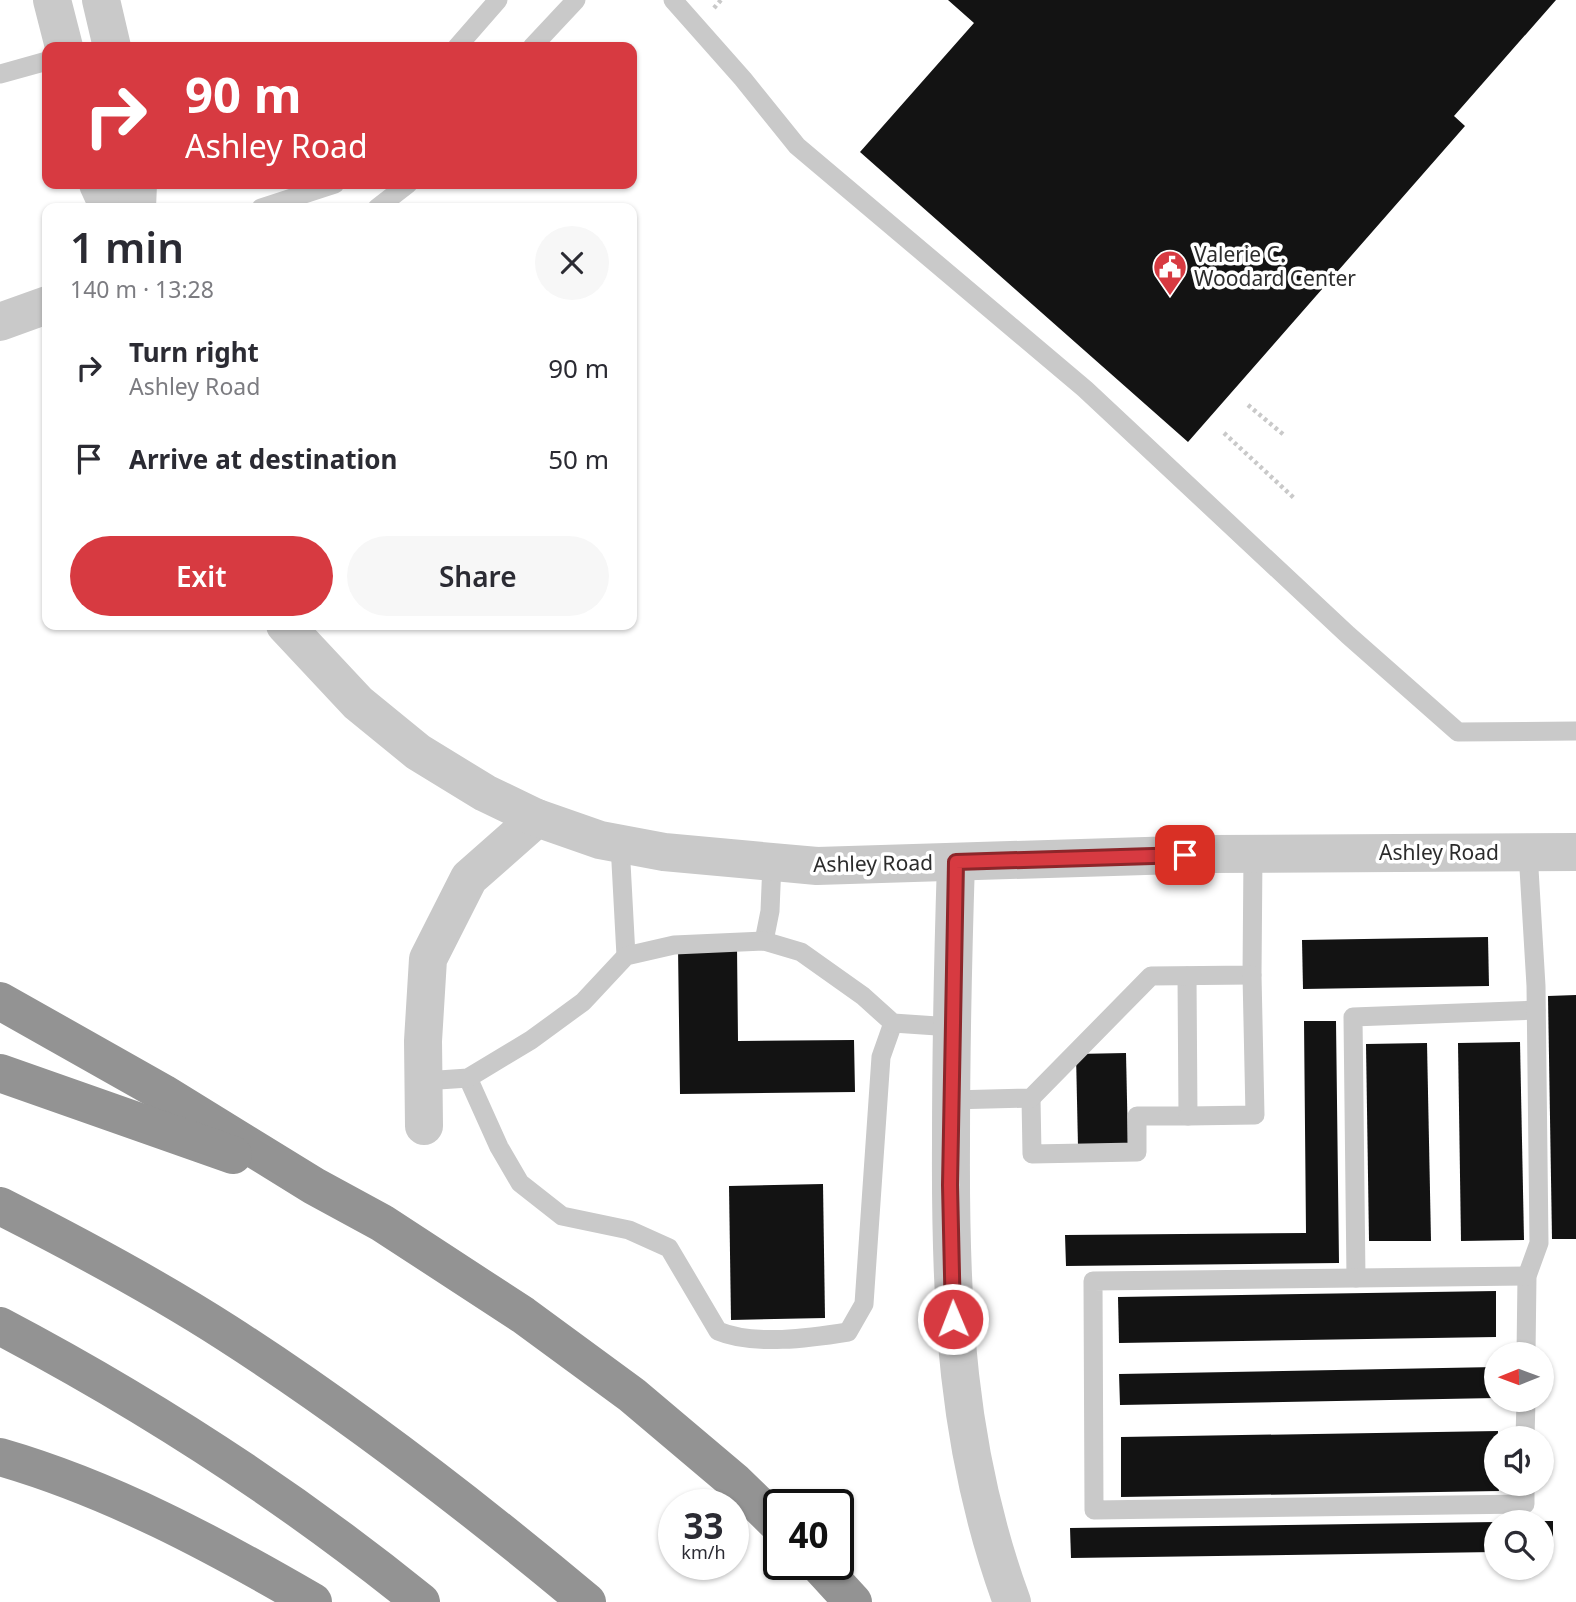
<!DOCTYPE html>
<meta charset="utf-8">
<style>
:root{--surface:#fff;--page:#f7f7f7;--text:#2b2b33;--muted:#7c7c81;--accent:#d73a41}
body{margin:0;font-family:"Noto Sans",sans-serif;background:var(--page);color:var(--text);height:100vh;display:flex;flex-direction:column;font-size:26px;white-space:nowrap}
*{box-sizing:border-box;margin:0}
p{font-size:23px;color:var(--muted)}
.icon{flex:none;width:38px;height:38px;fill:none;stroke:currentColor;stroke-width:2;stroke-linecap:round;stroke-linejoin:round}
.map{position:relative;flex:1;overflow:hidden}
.side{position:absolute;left:42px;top:203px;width:595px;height:427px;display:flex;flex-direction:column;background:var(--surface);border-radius:14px;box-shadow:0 2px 5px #0004}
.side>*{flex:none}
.hud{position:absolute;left:42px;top:42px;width:595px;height:147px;border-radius:14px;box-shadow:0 2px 5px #0004;background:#d73a41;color:#fff;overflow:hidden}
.needle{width:46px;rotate:269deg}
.controls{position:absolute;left:1484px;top:1342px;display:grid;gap:14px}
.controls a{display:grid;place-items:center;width:70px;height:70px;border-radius:50%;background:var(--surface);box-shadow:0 2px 5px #0004;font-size:35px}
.speed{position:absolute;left:658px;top:1489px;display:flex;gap:14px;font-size:35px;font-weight:700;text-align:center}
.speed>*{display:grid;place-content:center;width:91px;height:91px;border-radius:50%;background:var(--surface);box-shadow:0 2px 5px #0004;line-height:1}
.speed small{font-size:18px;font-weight:400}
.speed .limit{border:4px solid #111;border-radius:10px;background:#fff;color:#111}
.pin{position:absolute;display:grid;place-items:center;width:60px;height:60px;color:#fff;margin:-30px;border-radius:14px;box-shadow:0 4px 10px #0006}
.me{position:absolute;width:77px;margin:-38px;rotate:359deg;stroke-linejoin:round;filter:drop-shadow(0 0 5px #0008)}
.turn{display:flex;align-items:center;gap:24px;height:147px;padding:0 28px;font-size:32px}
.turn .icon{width:91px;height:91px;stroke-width:2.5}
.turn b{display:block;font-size:49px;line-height:60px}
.round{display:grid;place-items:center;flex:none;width:74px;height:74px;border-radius:37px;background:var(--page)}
.summary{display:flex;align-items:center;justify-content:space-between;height:119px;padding:0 28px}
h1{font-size:42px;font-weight:600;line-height:52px}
.action{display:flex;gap:14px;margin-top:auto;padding:14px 28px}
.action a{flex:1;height:80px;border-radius:42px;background:var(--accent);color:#fff;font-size:28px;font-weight:600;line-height:80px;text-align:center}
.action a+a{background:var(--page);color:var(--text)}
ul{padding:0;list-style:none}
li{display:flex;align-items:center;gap:21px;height:91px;padding:0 28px}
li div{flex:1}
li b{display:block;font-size:26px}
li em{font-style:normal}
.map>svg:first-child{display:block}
.building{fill:#131313}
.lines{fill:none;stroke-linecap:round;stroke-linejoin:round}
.path{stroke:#c9c9c9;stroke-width:4.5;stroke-dasharray:3.5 3.5;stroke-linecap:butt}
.service{stroke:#c9c9c9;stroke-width:19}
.minor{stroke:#c9c9c9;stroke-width:38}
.tertiary{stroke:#c9c9c9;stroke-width:38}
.motorway{stroke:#939393;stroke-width:38}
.route-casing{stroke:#8c262a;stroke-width:18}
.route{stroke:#d73a41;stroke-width:12}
.labels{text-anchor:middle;stroke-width:7;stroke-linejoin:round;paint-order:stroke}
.poi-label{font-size:21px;fill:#2c2c2c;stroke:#fff;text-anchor:start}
.street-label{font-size:21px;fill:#2c2c2c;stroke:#fff}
</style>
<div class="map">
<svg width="1576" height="1602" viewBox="0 0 1576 1602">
<rect width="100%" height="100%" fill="#fff"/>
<g class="building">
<polygon points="948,0 1556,0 1454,116 1465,126 1188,442 860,152 974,23"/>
<polygon points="1488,937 1489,986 1303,989 1302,940"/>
<polygon points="737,946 738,1041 854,1040 855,1092 680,1094 678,947"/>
<polygon points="1576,995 1576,1239 1552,1239 1548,996"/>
<polygon points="1304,1021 1336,1021 1339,1263 1066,1266 1065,1235 1306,1233"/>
<polygon points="1520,1042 1524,1240 1461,1241 1458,1043"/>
<polygon points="1427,1043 1431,1241 1369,1241 1366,1044"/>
<polygon points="1126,1053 1128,1146 1078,1147 1076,1054"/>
<polygon points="823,1184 825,1318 731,1320 729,1186"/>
<polygon points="1496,1291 1496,1337 1119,1343 1118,1297"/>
<polygon points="1496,1367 1496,1398 1120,1405 1119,1374"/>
<polygon points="1498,1431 1496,1484 1498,1484 1499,1491 1121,1497 1121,1437"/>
<polygon points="1553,1521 1553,1551 1542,1552 1542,1521"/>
<polygon points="1496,1522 1496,1552 1071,1558 1070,1528"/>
</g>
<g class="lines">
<g class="path">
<polyline points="714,8 721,0"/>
<polyline points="1248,405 1284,435"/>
<polyline points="1224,433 1294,498"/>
</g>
<g class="service">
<polyline points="673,0 743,79 797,146 1085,389 1348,635 1458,732 1576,731"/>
<polyline points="457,47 498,0"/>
<polyline points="532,47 576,0"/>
<polyline points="0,74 47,61"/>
<polyline points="261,208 335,184"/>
<polyline points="377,208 408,184"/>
<polyline points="620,844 626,956"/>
<polyline points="764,941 770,911 772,862"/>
<path d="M 468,1078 L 499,1147 L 520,1183 L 562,1216 L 629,1230 L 669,1248 L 718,1331 C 753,1346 811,1338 848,1332 L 864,1304 L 881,1057 L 893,1023"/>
<polyline points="424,1081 468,1078 531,1040 583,1002 626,956 674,945 764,941 801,952 863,996 893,1023 952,1027"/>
<polyline points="1031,1098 1032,1154 1137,1152 1137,1116 1188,1116 1187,976"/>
<polyline points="951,1100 1031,1098 1151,976 1252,975 1253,854"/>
<polyline points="1188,1116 1255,1115 1252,975"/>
<polyline points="1356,1278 1353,1017 1536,1010"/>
<polyline points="1526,1354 1527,1276 1539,1243 1536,986 1528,852"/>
<polyline points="1525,1438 1526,1400"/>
<polyline points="1525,1484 1525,1504 1094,1510 1093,1281 1527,1276"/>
</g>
<polyline class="minor" points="424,1126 423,1041 428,959 469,878 537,818"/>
<g class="tertiary">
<polyline points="52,0 64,47"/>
<polyline points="101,0 112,47"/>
<polyline points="98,184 109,208"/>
<polyline points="137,208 138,184"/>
<polyline points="0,322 47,305"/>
<polyline points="285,625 358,703 418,752 485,793 537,818 600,840 664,852 817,866 1210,854 1576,852"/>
<path d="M 956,862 C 953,956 951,1049 951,1143 C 950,1303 956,1450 1012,1602"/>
</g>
<g class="motorway">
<polyline points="0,1001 163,1093 314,1186 382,1223 523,1315 632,1395 735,1482 779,1525"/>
<polyline points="0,1073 233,1155"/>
<path d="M 0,1206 C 77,1245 154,1286 227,1333 C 353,1414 472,1506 587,1602"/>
<path d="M 0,1326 C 148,1404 290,1496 421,1602"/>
<path d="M 0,1457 C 111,1489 213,1544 313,1602"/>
<polyline points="818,1564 853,1602"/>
</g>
</g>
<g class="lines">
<g class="route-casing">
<polyline id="route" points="953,1319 950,1185 956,862 1185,855"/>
</g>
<use href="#route" class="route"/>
</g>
<defs>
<g id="civic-pin" transform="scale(1.75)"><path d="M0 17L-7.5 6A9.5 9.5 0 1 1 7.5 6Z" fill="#d73a41" stroke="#fff"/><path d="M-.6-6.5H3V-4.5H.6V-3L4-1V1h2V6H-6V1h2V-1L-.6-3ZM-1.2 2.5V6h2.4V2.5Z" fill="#fff"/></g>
</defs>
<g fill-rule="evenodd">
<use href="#civic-pin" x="1170" y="267"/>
</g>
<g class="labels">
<g class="poi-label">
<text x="1194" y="262">Valerie C.<tspan x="1194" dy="24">Woodard Center</tspan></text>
</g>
<g class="street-label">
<text x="1439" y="860">Ashley Road</text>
<text transform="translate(873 864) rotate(-1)" y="7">Ashley Road</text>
</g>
</g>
</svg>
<div class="controls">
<a><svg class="needle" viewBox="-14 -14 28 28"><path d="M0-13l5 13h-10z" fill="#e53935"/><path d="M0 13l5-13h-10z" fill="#7c7c81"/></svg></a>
<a><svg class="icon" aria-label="sound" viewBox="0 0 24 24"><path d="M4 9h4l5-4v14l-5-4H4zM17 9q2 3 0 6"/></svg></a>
<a><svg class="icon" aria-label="search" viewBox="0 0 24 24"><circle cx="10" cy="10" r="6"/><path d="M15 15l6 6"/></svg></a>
</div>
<div class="speed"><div>33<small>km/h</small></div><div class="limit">40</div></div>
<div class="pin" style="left:1185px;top:855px;background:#d93025"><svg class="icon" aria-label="arrive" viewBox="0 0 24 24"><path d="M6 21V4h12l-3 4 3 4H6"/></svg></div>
<svg class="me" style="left:953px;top:1319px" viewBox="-20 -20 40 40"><circle r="17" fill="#d73a41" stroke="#fff" stroke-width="3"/><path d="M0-11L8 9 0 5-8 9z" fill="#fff"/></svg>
<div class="hud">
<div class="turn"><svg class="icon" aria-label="right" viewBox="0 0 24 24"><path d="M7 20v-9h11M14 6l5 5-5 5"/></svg><div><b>90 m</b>Ashley Road</div></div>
</div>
<section class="side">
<div class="summary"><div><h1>1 min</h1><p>140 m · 13:28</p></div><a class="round"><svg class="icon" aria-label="close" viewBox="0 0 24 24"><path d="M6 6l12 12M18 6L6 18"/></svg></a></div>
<ul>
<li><svg class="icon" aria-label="right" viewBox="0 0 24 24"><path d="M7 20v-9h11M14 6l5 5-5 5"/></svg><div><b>Turn right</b><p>Ashley Road</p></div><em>90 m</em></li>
<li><svg class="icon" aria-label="arrive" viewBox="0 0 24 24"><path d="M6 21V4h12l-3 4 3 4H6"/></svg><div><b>Arrive at destination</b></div><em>50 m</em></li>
</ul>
<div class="action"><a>Exit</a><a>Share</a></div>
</section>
</div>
